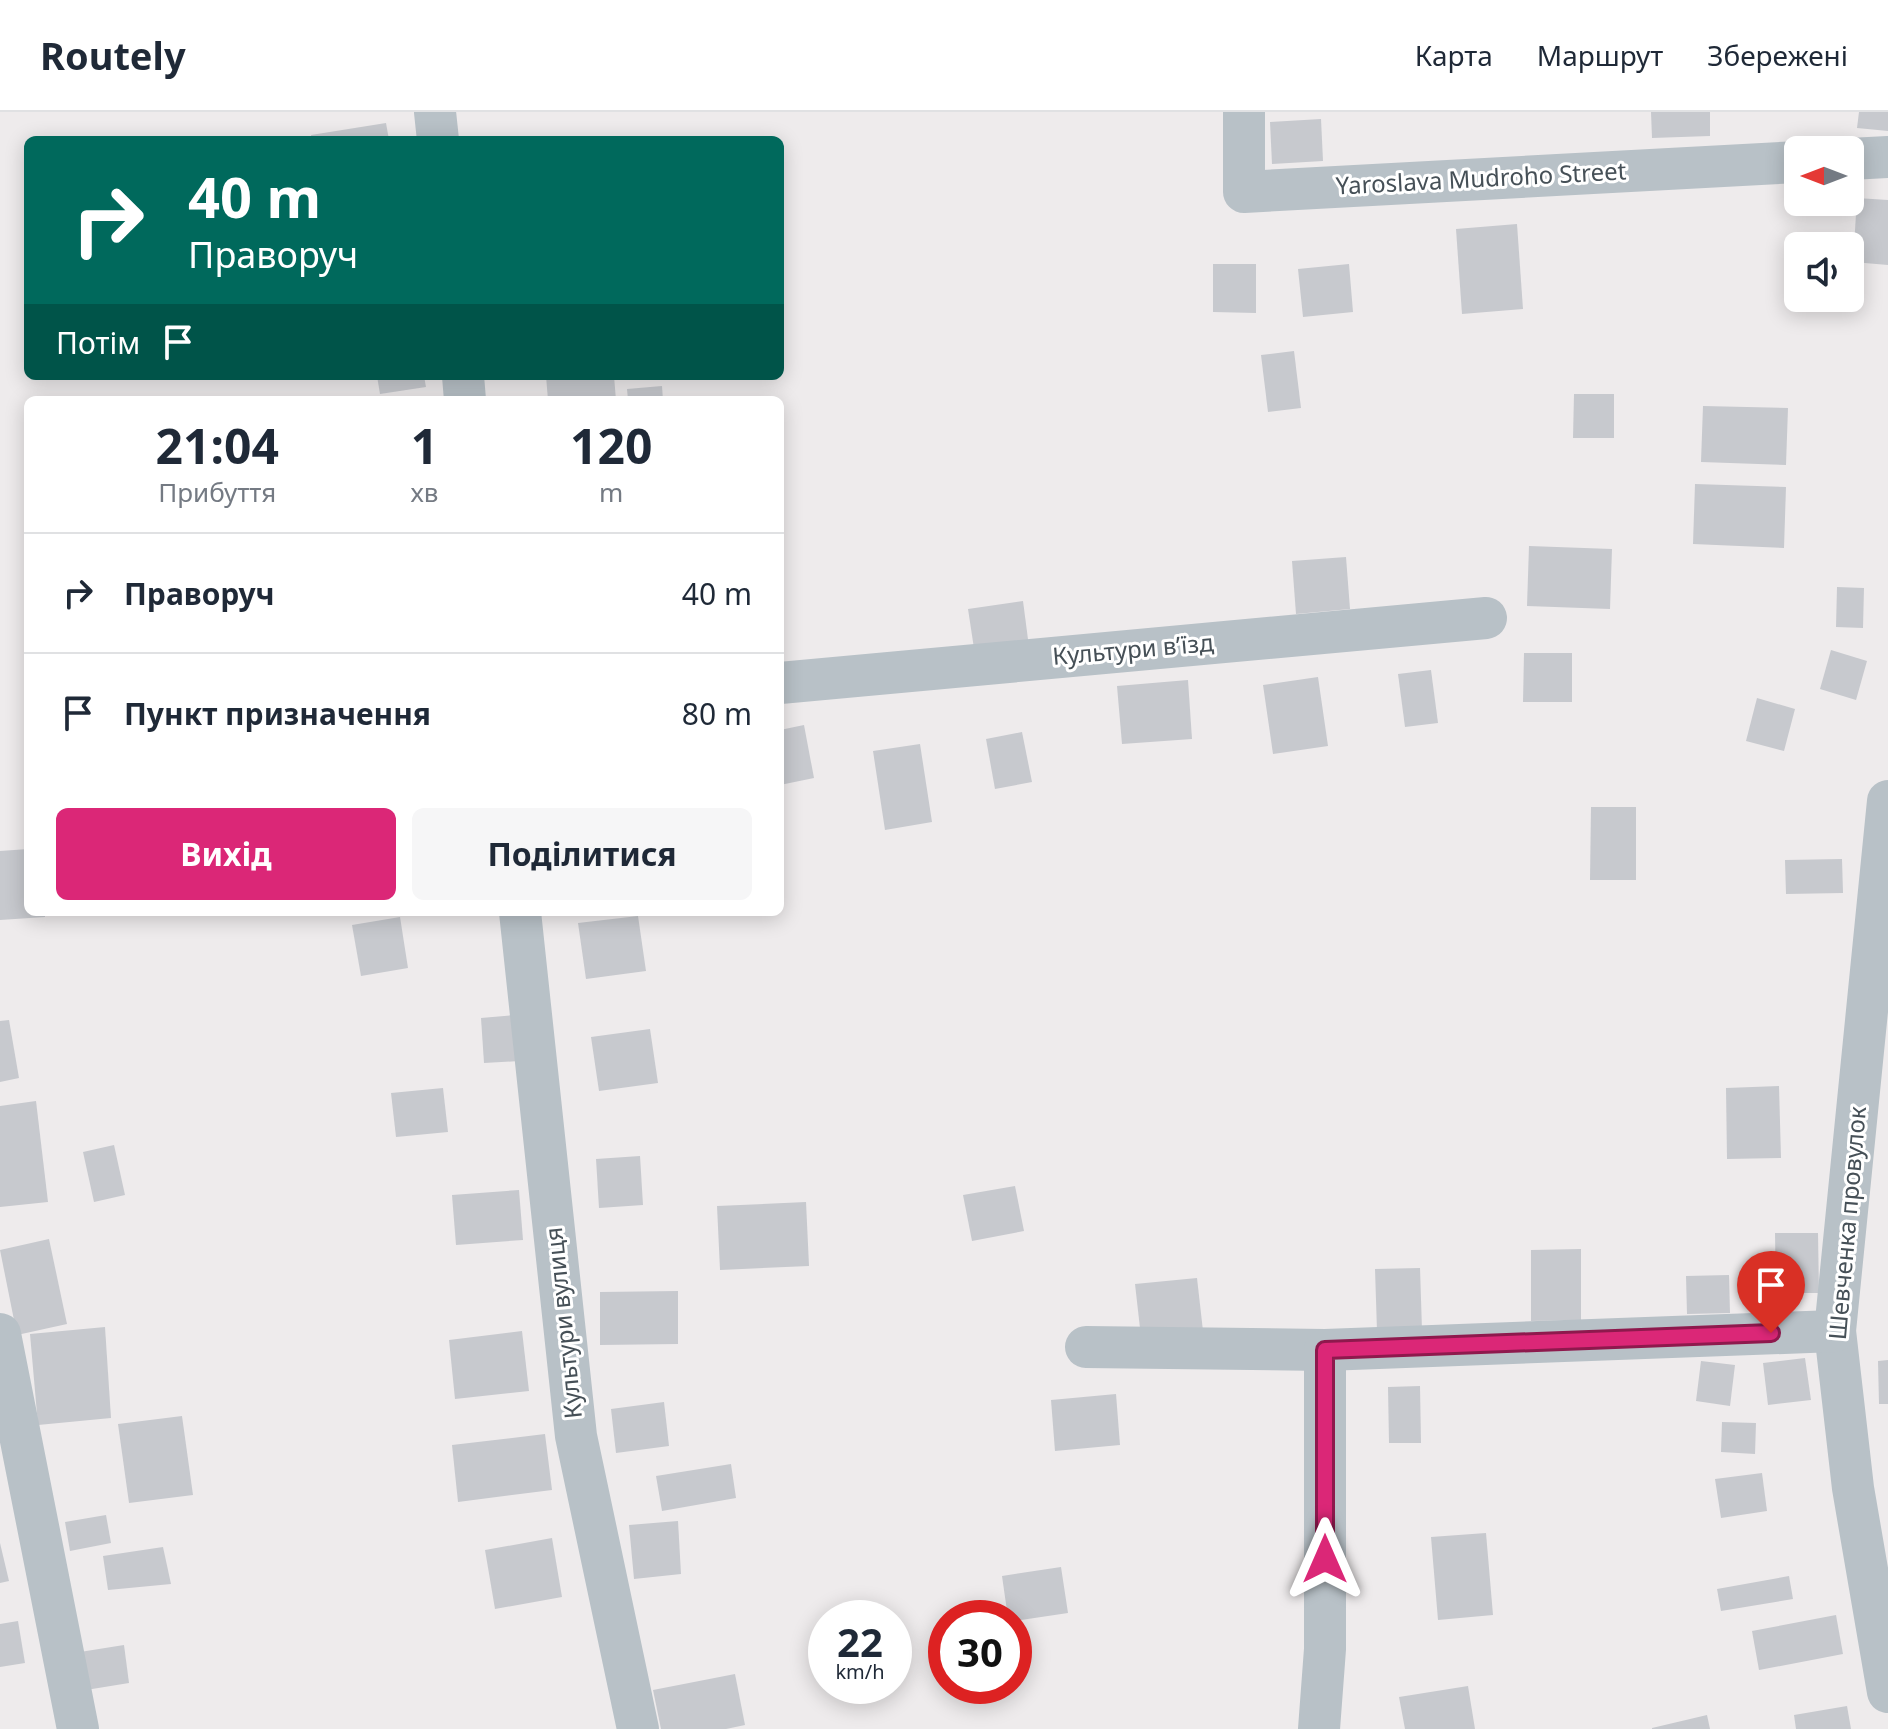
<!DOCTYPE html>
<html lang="uk">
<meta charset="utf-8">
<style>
:root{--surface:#fff;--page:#f6f6f7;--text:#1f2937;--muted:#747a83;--line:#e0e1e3;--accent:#db2777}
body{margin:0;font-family:"Noto Sans",sans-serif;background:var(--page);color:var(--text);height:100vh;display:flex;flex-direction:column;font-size:30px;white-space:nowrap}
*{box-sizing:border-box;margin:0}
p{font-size:26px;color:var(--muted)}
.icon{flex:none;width:44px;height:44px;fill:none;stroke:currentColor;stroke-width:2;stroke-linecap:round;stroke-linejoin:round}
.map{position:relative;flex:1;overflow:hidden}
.sheet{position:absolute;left:24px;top:284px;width:760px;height:520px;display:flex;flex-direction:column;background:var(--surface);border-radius:12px;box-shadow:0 4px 20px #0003}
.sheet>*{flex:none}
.guide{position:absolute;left:24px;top:24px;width:760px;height:244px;border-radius:12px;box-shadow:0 4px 20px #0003;background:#00695c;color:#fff;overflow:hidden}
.needle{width:52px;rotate:270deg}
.buttons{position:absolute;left:1784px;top:24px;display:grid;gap:16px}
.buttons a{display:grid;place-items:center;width:80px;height:80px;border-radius:12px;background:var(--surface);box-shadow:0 4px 20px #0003;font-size:40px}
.speed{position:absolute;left:808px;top:1488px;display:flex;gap:16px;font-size:40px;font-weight:700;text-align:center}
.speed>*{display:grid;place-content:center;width:104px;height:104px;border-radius:50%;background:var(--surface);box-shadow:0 4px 20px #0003;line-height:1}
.speed small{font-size:20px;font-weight:400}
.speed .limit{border:12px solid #d22;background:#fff;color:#111}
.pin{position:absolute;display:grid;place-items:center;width:68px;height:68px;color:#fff;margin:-82px -34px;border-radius:50% 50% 50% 0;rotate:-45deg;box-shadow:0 0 8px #0007}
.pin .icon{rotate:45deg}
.me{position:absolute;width:88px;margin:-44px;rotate:0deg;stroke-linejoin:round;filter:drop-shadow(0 0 6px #0008)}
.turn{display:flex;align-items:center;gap:28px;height:168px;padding:0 32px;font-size:36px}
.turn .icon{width:104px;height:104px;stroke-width:2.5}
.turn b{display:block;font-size:56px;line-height:68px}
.then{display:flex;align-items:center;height:76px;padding:0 32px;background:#0003;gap:16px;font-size:30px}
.eta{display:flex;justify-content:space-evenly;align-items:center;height:136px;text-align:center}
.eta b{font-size:48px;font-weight:700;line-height:56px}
.action{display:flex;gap:16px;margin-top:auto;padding:16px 32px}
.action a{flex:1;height:92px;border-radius:12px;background:var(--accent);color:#fff;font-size:32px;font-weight:700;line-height:92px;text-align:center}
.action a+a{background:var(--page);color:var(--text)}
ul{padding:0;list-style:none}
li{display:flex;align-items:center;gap:24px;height:120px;padding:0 32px;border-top:2px solid var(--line)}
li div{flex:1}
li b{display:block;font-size:30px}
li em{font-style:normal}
header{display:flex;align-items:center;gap:48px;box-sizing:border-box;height:112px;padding:0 40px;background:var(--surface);border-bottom:2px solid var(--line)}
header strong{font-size:38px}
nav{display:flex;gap:44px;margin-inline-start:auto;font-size:28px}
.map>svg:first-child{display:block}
.building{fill:#c7c9ce}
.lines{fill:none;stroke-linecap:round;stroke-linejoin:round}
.minor{stroke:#b8c1c7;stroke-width:42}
.route-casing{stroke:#8e194d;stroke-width:20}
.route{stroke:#db2777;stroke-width:14}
.labels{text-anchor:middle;stroke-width:6;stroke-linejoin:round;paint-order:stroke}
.street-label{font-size:24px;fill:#465057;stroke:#fff}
</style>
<header>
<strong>Routely</strong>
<nav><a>Карта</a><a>Маршрут</a><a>Збережені</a></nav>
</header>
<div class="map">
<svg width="1888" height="1617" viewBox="0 0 1888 1617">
<rect width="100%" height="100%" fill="#eeebec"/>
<g class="building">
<polygon points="1651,0 1710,0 1710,24 1652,26"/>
<polygon points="1859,0 1888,0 1888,19 1857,16"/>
<polygon points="1321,7 1323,49 1272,52 1270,10"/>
<polygon points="386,11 389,28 312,28 311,23"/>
<polygon points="1857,86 1888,88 1888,153 1853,150"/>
<polygon points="1517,112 1523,197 1462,202 1456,117"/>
<polygon points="1213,152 1256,152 1256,201 1213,200"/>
<polygon points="1349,152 1353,200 1303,205 1298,157"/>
<polygon points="1294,239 1301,296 1268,300 1261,243"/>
<polygon points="377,264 424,264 426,275 380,282"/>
<polygon points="546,264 614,264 616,288 548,288"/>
<polygon points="662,274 663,288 628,288 627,277"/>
<polygon points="1574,282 1614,282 1614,326 1573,326"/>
<polygon points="1703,294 1788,296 1786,353 1701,350"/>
<polygon points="1695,372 1786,375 1784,436 1693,432"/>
<polygon points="1529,434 1612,437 1610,497 1527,494"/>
<polygon points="1346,445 1350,497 1296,502 1292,449"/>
<polygon points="1837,475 1864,476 1863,516 1836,515"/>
<polygon points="1023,489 1029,535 975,543 968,497"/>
<polygon points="1831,538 1867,549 1856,588 1820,577"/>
<polygon points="1524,541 1572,541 1572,590 1523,590"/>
<polygon points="1431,558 1438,611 1405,615 1398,562"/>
<polygon points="1318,565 1328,634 1273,642 1263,573"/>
<polygon points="1188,568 1192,627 1122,632 1117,574"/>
<polygon points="1757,586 1795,597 1784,639 1746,629"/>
<polygon points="804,613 814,666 780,673 780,618"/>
<polygon points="1022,620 1032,670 995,677 986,627"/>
<polygon points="920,632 932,710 885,718 873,639"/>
<polygon points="1591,695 1636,695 1636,768 1590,768"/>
<polygon points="28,737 28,800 45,800 45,805 0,808 0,739"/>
<polygon points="1842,747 1843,781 1786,782 1785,748"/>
<polygon points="638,804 646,859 586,867 578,811"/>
<polygon points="400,805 408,856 361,864 352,813"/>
<polygon points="515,903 519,949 484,951 481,906"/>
<polygon points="9,908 19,966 0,970 0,909"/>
<polygon points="650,917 658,971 599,979 591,925"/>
<polygon points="1779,974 1781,1046 1727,1047 1726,976"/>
<polygon points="443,976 448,1020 396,1025 391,981"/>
<polygon points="36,989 48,1090 0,1095 0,994"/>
<polygon points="114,1033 125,1083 94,1090 83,1040"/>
<polygon points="640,1044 643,1093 599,1096 596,1047"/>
<polygon points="1015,1074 1024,1119 972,1129 963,1083"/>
<polygon points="519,1078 523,1128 456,1133 452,1083"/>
<polygon points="806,1090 809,1154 720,1158 717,1094"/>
<polygon points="1775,1121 1818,1121 1819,1181 1776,1181"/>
<polygon points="49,1127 67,1212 17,1223 0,1138"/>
<polygon points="1581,1137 1581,1208 1531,1209 1531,1138"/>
<polygon points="1420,1156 1422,1218 1377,1219 1375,1157"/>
<polygon points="1729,1163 1730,1201 1687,1202 1686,1164"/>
<polygon points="1197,1166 1203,1219 1141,1225 1135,1172"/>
<polygon points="678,1179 678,1232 600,1233 600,1180"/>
<polygon points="105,1215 111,1306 38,1313 30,1222"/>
<polygon points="522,1219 529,1279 455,1287 449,1228"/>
<polygon points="1805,1246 1811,1288 1768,1293 1763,1251"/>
<polygon points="1888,1248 1888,1292 1879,1292 1878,1249"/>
<polygon points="1701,1249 1735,1253 1730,1294 1696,1289"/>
<polygon points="1420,1274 1421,1331 1389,1331 1388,1275"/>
<polygon points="1116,1282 1120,1333 1055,1339 1051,1288"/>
<polygon points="664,1290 669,1334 616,1341 611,1297"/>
<polygon points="182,1304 193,1383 129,1391 118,1312"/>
<polygon points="1722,1310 1756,1311 1755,1342 1721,1340"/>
<polygon points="545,1322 552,1378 458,1390 452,1333"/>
<polygon points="731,1352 736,1386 662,1399 656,1364"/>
<polygon points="1762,1361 1767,1399 1721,1406 1715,1367"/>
<polygon points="106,1403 111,1431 70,1439 65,1410"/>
<polygon points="678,1409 681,1462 634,1467 629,1413"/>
<polygon points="1486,1421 1493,1503 1438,1508 1431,1425"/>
<polygon points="552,1426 562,1485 495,1497 485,1438"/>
<polygon points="0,1431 9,1469 0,1471"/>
<polygon points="163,1435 171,1472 108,1478 103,1444"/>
<polygon points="1061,1455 1068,1501 1014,1509 1014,1506 1008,1506 1002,1464"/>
<polygon points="1789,1464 1793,1487 1721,1499 1717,1477"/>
<polygon points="1836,1503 1843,1542 1759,1558 1752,1519"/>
<polygon points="18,1509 25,1551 0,1555 0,1512"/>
<polygon points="124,1533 129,1571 86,1578 80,1540"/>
<polygon points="735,1562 745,1613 726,1617 661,1617 653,1578"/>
<polygon points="1468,1574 1475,1617 1405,1617 1399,1585"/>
<polygon points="1847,1594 1851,1617 1796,1617 1794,1603"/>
<polygon points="1707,1603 1710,1617 1652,1617 1652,1616"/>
</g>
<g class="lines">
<g class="minor">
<polyline points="435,0 438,28"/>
<polyline points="1244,0 1244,80 1798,50"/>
<polyline points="1850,47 1888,45"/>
<polyline points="463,264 465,288"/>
<polyline points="780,571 1486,506"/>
<polyline points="1888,689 1835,1219 1853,1376 1888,1580"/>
<polyline points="520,800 576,1324 638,1617"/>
<polyline points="0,1222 78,1617"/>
<polyline points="1086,1235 1325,1238 1835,1219"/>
<polyline points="1319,1617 1325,1537 1325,1238"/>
</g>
</g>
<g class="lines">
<g class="route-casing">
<polyline id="route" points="1325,1447 1325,1238 1771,1221"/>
</g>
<use href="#route" class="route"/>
</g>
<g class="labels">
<g class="street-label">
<text transform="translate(1481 67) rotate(-3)" y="8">Yaroslava Mudroho Street</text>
<text transform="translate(1133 538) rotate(-5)" y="8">Культури в’їзд</text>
<text transform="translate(1848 1111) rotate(-85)" y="8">Шевченка провулок</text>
<text transform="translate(564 1211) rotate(-96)" y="8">Культури вулиця</text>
</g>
</g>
</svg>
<div class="buttons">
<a><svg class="needle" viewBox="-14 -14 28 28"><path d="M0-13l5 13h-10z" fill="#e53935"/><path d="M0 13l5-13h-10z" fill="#747a83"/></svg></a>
<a><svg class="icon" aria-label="sound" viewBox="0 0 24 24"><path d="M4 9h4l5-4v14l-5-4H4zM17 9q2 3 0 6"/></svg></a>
</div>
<div class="speed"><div>22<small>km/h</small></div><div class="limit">30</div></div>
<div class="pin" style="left:1771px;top:1221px;background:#d93025"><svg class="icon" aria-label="arrive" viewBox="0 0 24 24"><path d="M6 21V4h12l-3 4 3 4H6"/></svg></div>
<svg class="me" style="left:1325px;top:1447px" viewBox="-20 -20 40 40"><path d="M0-17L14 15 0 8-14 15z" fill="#db2777" stroke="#fff" stroke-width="4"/></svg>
<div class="guide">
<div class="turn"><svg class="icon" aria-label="right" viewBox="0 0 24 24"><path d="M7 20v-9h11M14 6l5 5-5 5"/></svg><div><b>40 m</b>Праворуч</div></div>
<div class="then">Потім<svg class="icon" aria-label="arrive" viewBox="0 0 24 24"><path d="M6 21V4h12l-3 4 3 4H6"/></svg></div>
</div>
<section class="sheet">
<div class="eta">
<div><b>21:04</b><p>Прибуття</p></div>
<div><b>1</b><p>хв</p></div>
<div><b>120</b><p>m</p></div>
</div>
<ul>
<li><svg class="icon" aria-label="right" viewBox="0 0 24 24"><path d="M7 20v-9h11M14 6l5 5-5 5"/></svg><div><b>Праворуч</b></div><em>40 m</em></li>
<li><svg class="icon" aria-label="arrive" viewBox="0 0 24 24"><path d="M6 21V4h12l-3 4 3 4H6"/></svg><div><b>Пункт призначення</b></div><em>80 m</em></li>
</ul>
<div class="action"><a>Вихід</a><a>Поділитися</a></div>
</section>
</div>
